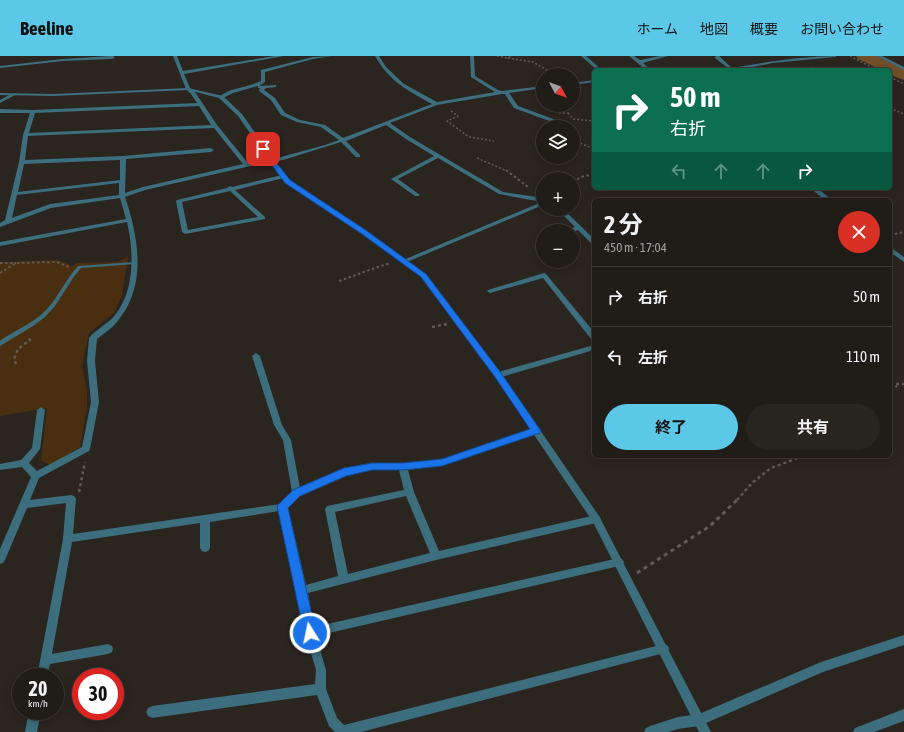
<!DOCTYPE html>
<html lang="ja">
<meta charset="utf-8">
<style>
:root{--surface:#201c18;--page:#282521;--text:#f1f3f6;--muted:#a2a1a2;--line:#3d3a37;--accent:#5bc8e7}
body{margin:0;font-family:"Asap Condensed","Noto Sans JP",sans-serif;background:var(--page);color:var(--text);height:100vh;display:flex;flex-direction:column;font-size:15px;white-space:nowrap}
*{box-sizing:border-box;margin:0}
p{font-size:13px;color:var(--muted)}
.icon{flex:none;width:22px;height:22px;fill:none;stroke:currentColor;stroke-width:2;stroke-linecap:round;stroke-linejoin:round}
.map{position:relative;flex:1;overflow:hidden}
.panel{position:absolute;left:592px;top:142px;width:300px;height:260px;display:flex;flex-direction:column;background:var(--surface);border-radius:6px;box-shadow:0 2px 10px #0003,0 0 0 1px var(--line)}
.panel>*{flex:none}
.top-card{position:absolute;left:592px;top:12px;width:300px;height:122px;border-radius:6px;box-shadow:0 2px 10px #0003,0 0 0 1px var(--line);background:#0b6e4f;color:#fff;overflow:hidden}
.needle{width:26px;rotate:131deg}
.buttons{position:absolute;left:536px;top:12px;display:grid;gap:8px}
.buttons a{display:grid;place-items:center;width:44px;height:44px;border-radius:50%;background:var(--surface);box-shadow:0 2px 10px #0003,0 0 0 1px var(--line);font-size:20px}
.speed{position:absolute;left:12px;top:612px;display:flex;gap:8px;font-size:20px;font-weight:700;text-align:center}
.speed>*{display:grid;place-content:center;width:52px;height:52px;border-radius:50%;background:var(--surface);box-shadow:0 2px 10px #0003,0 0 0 1px var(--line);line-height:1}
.speed small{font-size:10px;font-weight:400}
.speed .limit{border:6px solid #d22;background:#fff;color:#111}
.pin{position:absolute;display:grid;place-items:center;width:34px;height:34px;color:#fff;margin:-17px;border-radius:8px;box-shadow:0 2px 6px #0006}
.me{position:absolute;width:44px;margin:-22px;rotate:350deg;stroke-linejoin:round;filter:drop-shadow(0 0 3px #0008)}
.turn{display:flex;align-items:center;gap:14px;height:84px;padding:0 12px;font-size:18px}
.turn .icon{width:52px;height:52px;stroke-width:2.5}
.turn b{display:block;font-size:28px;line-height:34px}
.lanes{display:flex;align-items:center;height:38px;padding:0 12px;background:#0003;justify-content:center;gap:20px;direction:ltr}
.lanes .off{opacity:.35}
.round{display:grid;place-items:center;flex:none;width:42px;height:42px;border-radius:21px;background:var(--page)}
.headline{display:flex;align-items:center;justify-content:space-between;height:68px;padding:0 12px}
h1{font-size:24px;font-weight:700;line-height:30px}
.button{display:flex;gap:8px;margin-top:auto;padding:8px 12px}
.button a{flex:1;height:46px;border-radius:24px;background:var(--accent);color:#111;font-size:16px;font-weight:700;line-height:46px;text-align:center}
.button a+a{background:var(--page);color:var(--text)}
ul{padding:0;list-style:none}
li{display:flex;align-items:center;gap:12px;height:60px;padding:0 12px;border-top:1px solid var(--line)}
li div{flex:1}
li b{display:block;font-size:15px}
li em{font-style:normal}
header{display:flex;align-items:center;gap:24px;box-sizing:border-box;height:56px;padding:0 20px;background:var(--accent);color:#111}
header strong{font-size:19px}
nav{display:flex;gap:22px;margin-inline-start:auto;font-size:14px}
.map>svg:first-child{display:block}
.green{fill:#492e0f}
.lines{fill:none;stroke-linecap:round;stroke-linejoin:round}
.river{fill:#714f29;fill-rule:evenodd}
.path-far3{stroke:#615c57;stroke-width:1.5;stroke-dasharray:2 2;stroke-linecap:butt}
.path-far2{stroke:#615c57;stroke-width:2;stroke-dasharray:2.5 2.5;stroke-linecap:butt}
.path-far1{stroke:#615c57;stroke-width:2.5;stroke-dasharray:3 3;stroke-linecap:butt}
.path{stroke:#615c57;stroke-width:3;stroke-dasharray:4 4;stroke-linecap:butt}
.service{fill:#3c6e7d;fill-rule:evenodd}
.minor{fill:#3c6e7d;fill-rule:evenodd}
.tertiary{fill:#3c6e7d;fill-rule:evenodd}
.route{fill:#1a73e8;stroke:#114b97}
</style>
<header>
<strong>Beeline</strong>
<nav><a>ホーム</a><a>地図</a><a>概要</a><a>お問い合わせ</a></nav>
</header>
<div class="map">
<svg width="904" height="676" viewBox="0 0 904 676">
<rect width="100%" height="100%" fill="#2b2520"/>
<polygon class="green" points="128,201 122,239 114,257 89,277 82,310 87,335 87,351 80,391 51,409 41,405 47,352 0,360 0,206 57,204 73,210 76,207 117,206"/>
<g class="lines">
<polygon class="river" points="856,0 877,0 904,13 904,24 890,19 890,14 881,14 858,3"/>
<g class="path-far3">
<polyline points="497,0 508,2 512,0"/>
<polyline points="850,0 877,14"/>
<polyline points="508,2 533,6 550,16 561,19"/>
<polyline points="811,11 815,14"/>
<polyline points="890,21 904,28"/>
<polyline points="890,52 904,58"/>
<polyline points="451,55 458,60 447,65 469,81 494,85"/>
<polyline points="559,57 571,57"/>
<polyline points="568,57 573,63 594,65"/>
<polyline points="573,84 594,93"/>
<polyline points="477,102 507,115"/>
</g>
<g class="path-far2">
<polyline points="506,114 528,131"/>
<polyline points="573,126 581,121 594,118"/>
<polyline points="890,179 904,176"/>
<polyline points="594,205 594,213"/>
<polyline points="0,207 16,207"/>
<polyline points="0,217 16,207 57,206 69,211"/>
<path d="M 339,225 C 357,219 373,212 391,207"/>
</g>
<g class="path-far1">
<polyline points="432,271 448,268"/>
<polyline points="16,308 14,303 18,293 30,284 27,281"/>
<polyline points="890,328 904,328"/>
<polyline points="890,334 897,330"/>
<polyline points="79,436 85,406"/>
<polyline points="737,444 752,427 771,412 803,400"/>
</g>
<polyline class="path" points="637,517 710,470 738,443"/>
<path class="service" d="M 134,206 L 136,207 L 136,208 L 81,212 L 73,222 L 55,250 L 45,261 L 33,270 L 0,290 L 0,285 L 4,282 C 18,273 35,266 47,253 C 59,240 66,223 78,210 Z"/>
<g class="minor">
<polygon points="110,0 114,0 114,2 112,3 63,5 0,12 0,10 63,3"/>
<path d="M 173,0 L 177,0 L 183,15 L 274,0 L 284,0 L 184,18 L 190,32 L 195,36 L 217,69 L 248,107 L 281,101 L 325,89 L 339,84 L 321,71 L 297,66 L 281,59 L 271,44 L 259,35 L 260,32 L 258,32 L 258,30 L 233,37 L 223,42 L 219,41 C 230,31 247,32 261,25 L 261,14 L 313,1 L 332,0 L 313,3 L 265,16 L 265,26 L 259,30 L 276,29 L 276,31 L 266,32 L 264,34 L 275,42 L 285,57 L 300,64 L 325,69 L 343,82 L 432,48 C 407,34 390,26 375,0 L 379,0 L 386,11 L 404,28 L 437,46 L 495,36 L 471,21 L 470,0 L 474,0 L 475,20 L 498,34 L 502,35 L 543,30 L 543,32 L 509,37 L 518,50 L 556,64 L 556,66 L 552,66 L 514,52 L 505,38 L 502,38 L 437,49 L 390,67 L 410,81 L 503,136 L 543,142 L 543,149 L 407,206 L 403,206 L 403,204 L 542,146 L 499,138 L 438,102 L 398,123 L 420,139 L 419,140 L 415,140 L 391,123 L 434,100 L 406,83 L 386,69 L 346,85 L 360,99 L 360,101 L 356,101 L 341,86 L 283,104 L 259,108 L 145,134 L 125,141 C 138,179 147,227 120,262 C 114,271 105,277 97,283 L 95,305 L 99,346 L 90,393 L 89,395 L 39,422 L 30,444 L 71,439 L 74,440 L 76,443 L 73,478 L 280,448 L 292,436 L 283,384 L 274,369 L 252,300 L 256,297 L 260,300 L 282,369 L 291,384 L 300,432 L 344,413 L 372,408 L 403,408 L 442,403 L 536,372 L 539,373 L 540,375 L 539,377 L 442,409 L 408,414 L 414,436 L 439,495 L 596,459 L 599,460 L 601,463 L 599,466 L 596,467 L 436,504 L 308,537 L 314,571 L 619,502 L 622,503 L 624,506 L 622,509 L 619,510 L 316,580 L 326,614 L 326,633 L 337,662 L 344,669 L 664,588 L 668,590 L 669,593 L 668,596 L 361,676 L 335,676 L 329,670 L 317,639 L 152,662 L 148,660 L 146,656 L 148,652 L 152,650 L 315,628 L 316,614 L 305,577 L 297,534 L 279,455 L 210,466 L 210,492 L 208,495 L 205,496 L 202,495 L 200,492 L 200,467 L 72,486 L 52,598 L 108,588 L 112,590 L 113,593 L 112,596 L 108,598 L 50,608 L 47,621 L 37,621 L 63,483 L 66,447 L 27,452 L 5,504 L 3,507 L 0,508 L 0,493 L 31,421 L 22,411 L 0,414 L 0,408 L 21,404 L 32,392 L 37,354 L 41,351 L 45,354 L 40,393 L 29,407 L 37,415 L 82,391 L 91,346 L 87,305 L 89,282 C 96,273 108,268 115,259 C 135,234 134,196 127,166 L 0,190 L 0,186 L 126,163 L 120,142 L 51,152 L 0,171 L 0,167 L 5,164 L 19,106 L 23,79 L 30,57 L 0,57 L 0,53 L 33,54 L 197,47 L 191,38 L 186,33 ZM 199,50 L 211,69 L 29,77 L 35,57 ZM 214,72 L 243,108 L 143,131 L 125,137 L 126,103 L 211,96 L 214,94 L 211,92 L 123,100 L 25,104 L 28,80 ZM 120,104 L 120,124 L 18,136 L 24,108 ZM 119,127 L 119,139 L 50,148 L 12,162 L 17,139 ZM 372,414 L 399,414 L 404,434 L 327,450 L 325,453 L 338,520 L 306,529 L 288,452 L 300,440 L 346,419 ZM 406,440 L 430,497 L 348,518 L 335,456 Z"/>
<polygon points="581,0 586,0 602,14 597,14"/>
<polygon points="629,0 634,0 640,4 660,0 668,0 643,7 651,14 646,14"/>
<path d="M 716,0 L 719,0 L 732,12 C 767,6 802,0 837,0 L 835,1 L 773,7 L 737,14 L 727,14 L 728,12 L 715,2 Z"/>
<polygon points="877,0 882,0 904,11 904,14"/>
<polygon points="594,24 594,26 573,29 573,27"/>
<polygon points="11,38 15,39 0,47 0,44"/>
<path d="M 282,119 L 284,120 L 284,122 L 235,134 L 265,161 L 265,163 L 185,178 L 182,176 L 176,145 L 177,144 L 227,132 L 230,130 L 232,131 ZM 230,135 L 258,161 L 188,174 L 182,146 Z"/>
<polygon points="810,132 817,132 832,144 825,144"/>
<polygon points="557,153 563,153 594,183 594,189 592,188 578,174 573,176 565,175 575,171"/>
<polygon points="890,191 904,201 904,206 890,196"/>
<polygon points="544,217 546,218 594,276 594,283 591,283 543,222 490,237 487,235 488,234"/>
<polygon points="594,289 594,294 498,322 494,319 495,317"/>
<polygon points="904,579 904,589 823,616 699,670 678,673 668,676 644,676 646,672 650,670 678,661 699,658 821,606"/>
<polygon points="904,653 904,665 874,676 853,676 855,672"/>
<polygon points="29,655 41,655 37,676 25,676"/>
</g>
<polygon class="tertiary" points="188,32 223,40 242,58 289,125 366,176 425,218 501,317 599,460 711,676 699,676 593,466 495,321 421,220 362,178 285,127 238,60 219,42 188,34 53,40 0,39 0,37 53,38"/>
</g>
<polygon class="route" points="261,92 265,92 290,124 367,175 426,218 501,317 541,375 540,377 442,410 403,414 372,414 346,420 300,440 288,452 316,577 314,581 310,583 305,581 304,577 277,450 293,434 344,412 372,407 403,407 442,403 530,373 495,321 421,221 362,178 285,127 260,93"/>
</svg>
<div class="buttons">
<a><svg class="needle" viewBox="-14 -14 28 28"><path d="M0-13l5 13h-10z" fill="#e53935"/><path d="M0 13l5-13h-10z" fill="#a2a1a2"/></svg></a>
<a><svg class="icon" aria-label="layers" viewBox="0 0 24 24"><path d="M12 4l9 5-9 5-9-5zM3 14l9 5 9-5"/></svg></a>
<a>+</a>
<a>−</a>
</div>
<div class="speed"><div>20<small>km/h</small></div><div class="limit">30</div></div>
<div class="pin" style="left:263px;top:93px;background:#d93025"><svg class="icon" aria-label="arrive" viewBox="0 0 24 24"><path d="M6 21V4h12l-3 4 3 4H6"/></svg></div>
<svg class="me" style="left:310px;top:577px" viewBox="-20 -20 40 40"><circle r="17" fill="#1a73e8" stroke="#fff" stroke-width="3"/><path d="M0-11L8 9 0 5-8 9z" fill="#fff"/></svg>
<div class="top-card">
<div class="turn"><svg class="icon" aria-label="right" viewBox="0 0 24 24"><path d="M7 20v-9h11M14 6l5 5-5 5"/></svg><div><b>50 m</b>右折</div></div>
<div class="lanes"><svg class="icon off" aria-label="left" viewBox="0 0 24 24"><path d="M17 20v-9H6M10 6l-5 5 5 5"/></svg><svg class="icon off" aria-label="ahead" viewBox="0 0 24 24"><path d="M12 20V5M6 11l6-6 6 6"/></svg><svg class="icon off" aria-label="ahead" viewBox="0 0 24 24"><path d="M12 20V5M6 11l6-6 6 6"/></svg><svg class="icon" aria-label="right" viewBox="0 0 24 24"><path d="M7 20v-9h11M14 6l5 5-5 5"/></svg></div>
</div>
<section class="panel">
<div class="headline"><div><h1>2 分</h1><p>450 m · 17:04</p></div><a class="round" style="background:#d93025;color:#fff"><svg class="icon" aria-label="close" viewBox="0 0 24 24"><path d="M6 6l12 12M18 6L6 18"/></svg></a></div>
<ul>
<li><svg class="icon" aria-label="right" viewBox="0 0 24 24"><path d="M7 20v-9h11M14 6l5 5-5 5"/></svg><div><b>右折</b></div><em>50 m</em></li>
<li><svg class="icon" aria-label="left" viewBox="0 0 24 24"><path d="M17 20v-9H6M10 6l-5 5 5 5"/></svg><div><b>左折</b></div><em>110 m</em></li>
</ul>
<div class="button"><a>終了</a><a>共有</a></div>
</section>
</div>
